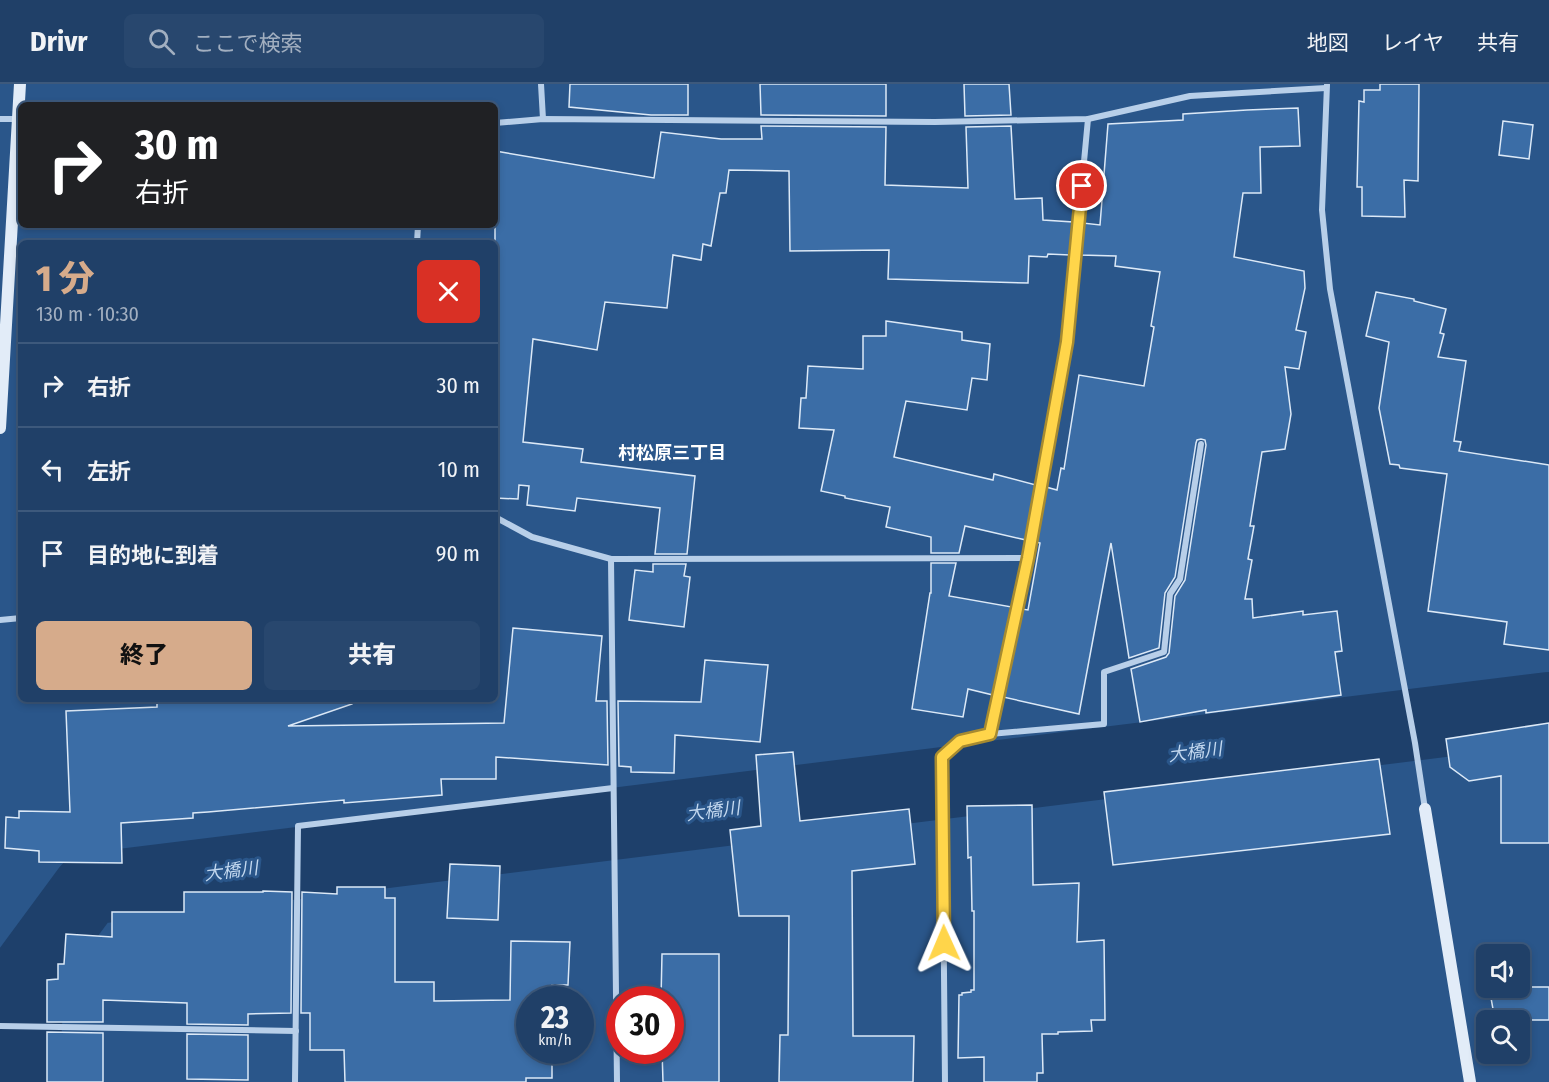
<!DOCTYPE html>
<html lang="ja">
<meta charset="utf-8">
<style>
:root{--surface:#204068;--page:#28476e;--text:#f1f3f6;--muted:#a2afc0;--line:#3d597c;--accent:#d6ab8b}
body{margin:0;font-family:"Fira Sans Condensed","Noto Sans JP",sans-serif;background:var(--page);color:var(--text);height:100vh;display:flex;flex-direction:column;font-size:22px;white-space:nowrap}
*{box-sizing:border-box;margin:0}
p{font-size:20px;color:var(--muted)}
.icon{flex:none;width:33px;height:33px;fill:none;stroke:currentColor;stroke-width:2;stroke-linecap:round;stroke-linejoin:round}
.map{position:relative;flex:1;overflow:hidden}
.details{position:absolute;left:18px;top:156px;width:480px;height:462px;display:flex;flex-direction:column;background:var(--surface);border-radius:9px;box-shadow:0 3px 9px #0003,0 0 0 2px var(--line)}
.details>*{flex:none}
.hud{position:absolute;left:18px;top:18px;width:480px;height:126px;border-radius:9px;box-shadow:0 3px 9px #0003,0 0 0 2px var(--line);background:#202124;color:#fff;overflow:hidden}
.buttons{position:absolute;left:1476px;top:860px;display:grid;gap:12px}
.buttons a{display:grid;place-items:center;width:54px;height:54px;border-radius:9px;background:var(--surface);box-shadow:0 3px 9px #0003,0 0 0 2px var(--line);font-size:30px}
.speed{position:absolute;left:516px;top:902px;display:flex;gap:12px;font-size:30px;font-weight:700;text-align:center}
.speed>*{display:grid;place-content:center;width:78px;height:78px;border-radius:50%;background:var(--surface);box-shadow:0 3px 9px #0003,0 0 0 2px var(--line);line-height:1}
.speed small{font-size:15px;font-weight:400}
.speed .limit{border:9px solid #d22;background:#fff;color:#111}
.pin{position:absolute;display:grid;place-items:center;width:51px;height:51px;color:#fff;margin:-26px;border:3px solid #fff;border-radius:50%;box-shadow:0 2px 6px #0007}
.me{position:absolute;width:66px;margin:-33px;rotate:359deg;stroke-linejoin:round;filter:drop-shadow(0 0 4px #0008)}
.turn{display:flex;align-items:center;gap:21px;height:126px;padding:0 18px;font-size:27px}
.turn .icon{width:78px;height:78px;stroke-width:2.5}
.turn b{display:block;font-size:42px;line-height:51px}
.round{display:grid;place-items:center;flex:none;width:63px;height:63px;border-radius:9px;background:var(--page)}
.summary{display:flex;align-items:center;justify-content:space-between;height:102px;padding:0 18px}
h1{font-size:36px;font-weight:800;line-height:45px;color:var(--accent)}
.action{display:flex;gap:12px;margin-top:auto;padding:12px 18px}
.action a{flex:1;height:69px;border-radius:9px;background:var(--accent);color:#111;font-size:24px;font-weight:800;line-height:69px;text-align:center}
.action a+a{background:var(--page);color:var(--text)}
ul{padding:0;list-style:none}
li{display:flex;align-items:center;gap:18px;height:84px;padding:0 18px;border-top:2px solid var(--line)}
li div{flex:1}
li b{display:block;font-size:22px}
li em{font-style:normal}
header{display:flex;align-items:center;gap:36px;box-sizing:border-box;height:84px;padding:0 30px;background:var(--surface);border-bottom:2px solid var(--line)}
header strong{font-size:28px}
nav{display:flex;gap:33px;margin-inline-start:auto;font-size:21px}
.search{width:420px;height:54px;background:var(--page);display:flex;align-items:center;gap:15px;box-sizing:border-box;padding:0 21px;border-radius:9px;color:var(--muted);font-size:22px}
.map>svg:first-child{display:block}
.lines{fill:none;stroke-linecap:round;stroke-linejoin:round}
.river{stroke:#1e406b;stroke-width:72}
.building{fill:#3b6da6;stroke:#dce9f7;stroke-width:1.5}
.street{stroke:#b8cfe9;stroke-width:6}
.secondary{stroke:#e2ecf8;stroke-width:12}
.route-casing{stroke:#a68a30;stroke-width:15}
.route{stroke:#ffd54a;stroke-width:10}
.labels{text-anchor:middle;stroke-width:6;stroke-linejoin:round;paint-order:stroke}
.neighbourhood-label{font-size:18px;font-weight:bold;fill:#fff;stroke:#2a568a}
.water-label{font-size:18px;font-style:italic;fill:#c4d9f0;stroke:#2a568a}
</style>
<header>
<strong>Drivr</strong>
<div class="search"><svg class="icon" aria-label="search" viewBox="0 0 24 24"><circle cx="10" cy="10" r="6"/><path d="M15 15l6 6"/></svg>ここで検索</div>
<nav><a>地図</a><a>レイヤ</a><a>共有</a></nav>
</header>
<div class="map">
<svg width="1549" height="998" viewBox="0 0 1549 998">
<rect width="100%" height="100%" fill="#2a568a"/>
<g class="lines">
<polyline class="river" points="23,998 29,885 88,805 1549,624"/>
</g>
<g class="building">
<polygon points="570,0 688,0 688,31 651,31 569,23"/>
<polygon points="760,0 886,0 886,32 761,31"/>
<polygon points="964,0 1009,0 1011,31 965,32"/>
<polygon points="1380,0 1419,0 1418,97 1404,96 1405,133 1362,132 1362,103 1357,103 1359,17 1364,18 1364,6 1380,6"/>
<polygon points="1298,24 1300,62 1260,63 1261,109 1243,109 1234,173 1304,187 1305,204 1296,246 1306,248 1299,285 1285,283 1291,330 1285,365 1262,368 1250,442 1254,442 1248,475 1252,476 1245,515 1252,515 1253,534 1303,527 1303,531 1337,527 1342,567 1335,568 1341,611 1206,629 1206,626 1140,638 1131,585 1166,573 1169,569 1175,512 1185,496 1206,361 1205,356 1201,355 1197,356 1196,359 1175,493 1165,509 1159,564 1129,574 1111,459 1079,630 1003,613 1022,525 1028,526 1040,459 1036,458 1046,403 1057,406 1061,384 1064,385 1079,291 1144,302 1154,243 1151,242 1160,188 1115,182 1116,172 1080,171 1083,139 1100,141 1108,40 1183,36 1183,30 1247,26"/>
<polygon points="1503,37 1533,41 1529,75 1499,71"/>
<polygon points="761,42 886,43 885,101 968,104 966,43 1011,42 1015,115 1042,114 1043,136 1073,138 1070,171 1048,170 1047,173 1029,172 1028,199 888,195 889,166 790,167 789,87 729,86 726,109 720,109 711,162 703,160 701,176 673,171 667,224 605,218 597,266 533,255 523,358 583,365 581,378 695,392 687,470 655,470 660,424 577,414 575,427 527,421 529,402 519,401 518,415 495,414 495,67 654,94 661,48 721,55 762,55"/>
<polygon points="1376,208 1414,215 1414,217 1446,225 1440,249 1444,250 1438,273 1466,277 1454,357 1461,358 1459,367 1549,381 1549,566 1504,560 1507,538 1428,527 1447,390 1400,384 1399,381 1390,380 1379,324 1389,258 1366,252"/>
<polygon points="886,237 962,248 962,256 990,260 987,296 972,294 967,326 906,317 894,373 993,396 994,390 1036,401 1026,456 965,442 959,469 931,469 931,453 886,443 890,423 845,414 845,412 821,407 834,346 799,344 801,314 806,314 808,282 863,285 863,252 886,252"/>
<polygon points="931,479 956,479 949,512 1012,523 993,611 968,605 963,633 912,625 930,509 931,509"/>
<polygon points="653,480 686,480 684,492 690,493 684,543 629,536 635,486 653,488"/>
<polygon points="513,544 602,552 596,617 607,617 608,681 496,673 496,695 441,695 442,711 344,719 344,716 208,728 193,729 193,734 121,739 122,779 39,778 39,767 5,764 6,733 19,734 19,727 70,728 66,627 157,623 157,615 352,615 352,620 288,642 504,639"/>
<polygon points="705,576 768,581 760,658 675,651 674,689 631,688 631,683 619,682 618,617 701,618"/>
<polygon points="1549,639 1549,759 1501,759 1501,692 1469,697 1450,683 1446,655"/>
<polygon points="793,668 800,737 909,725 915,780 852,787 853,952 914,952 913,998 779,998 780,951 788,951 789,832 739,832 730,746 761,742 756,671"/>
<polygon points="1379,675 1390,750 1113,781 1104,708"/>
<polygon points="1032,721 1033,801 1079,799 1077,858 1104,856 1105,936 1091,936 1092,947 1058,948 1058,950 1042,950 1043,989 1037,989 1037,998 984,998 984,973 958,974 959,911 962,911 962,909 971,908 971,906 974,906 974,827 972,827 971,773 968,774 967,722"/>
<polygon points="450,780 500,782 498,836 447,834"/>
<polygon points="337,803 385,803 385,814 395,814 395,898 434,898 434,917 510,916 511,857 570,858 568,901 552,901 552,915 530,915 530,966 552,966 552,994 526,994 526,998 345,998 344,966 310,966 310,929 301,929 302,808 337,810"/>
<polygon points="263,807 292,808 291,929 248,930 248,941 187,940 187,919 103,916 103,938 47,938 47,896 58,895 58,880 64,880 66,850 112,853 112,828 184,828 184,808 263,808"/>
<polygon points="662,870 719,870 719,998 663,998 662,966 670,966 670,915 661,915"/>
<polygon points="1489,903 1549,903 1549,936 1495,936"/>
<polygon points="47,948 103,949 103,998 47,998"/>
<polygon points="187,950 248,951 248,996 187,995"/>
</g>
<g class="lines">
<g class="street">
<polyline points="541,0 543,35"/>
<polyline points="1327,1 1322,126 1330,205 1415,659 1425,725"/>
<polyline points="0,35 17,35"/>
<polyline points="495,39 543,35 935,38 1088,35 1190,12 1326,4"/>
<polyline points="417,159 418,141"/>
<polyline points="495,433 532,453 611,475"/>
<polyline points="0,536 21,534"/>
<polyline points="990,650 1104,640 1104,588 1164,568 1170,510 1180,495 1201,360"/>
<polyline points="0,942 296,947"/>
<polyline points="295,998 298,742 613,704"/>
<polyline points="617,998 611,475 1028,474 1067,258 1088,35"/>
<polyline points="945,998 942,673 960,657 990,650 1028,474"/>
</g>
<g class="secondary">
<polyline points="0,344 20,0"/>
<polyline points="1425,725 1470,998"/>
</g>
</g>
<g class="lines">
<g class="route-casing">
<polyline id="route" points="944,859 942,673 960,657 990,650 1028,474 1067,258 1082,102"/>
</g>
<use href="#route" class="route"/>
</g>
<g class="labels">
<g class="neighbourhood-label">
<text x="672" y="375">村松原三丁目</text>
</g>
<g class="water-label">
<text transform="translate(1195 668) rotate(-7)" y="6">大橋川</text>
<text transform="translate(713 727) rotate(-7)" y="6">大橋川</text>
<text transform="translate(231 787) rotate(-7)" y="6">大橋川</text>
</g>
</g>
</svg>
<div class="buttons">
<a><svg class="icon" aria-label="sound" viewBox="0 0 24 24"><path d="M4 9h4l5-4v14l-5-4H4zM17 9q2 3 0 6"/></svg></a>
<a><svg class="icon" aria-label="search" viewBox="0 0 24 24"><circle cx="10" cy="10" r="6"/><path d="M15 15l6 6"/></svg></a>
</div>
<div class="speed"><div>23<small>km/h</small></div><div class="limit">30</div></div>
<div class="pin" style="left:1082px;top:102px;background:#d93025"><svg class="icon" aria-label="arrive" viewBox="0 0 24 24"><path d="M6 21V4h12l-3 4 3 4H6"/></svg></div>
<svg class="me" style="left:944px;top:859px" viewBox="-20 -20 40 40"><path d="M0-17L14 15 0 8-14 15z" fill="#ffd54a" stroke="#fff" stroke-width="4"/></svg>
<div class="hud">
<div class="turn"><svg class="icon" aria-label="right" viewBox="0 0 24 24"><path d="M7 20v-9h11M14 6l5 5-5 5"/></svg><div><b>30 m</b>右折</div></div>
</div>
<section class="details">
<div class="summary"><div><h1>1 分</h1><p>130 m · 10:30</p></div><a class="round" style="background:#d93025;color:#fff"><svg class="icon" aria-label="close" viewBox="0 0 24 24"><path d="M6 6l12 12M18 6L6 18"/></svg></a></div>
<ul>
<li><svg class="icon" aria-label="right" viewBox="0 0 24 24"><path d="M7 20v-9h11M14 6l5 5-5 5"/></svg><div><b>右折</b></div><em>30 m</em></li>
<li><svg class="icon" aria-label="left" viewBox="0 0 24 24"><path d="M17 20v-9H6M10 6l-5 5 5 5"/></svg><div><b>左折</b></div><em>10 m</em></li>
<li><svg class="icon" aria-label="arrive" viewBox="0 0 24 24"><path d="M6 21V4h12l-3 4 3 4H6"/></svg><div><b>目的地に到着</b></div><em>90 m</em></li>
</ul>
<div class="action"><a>終了</a><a>共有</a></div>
</section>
</div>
